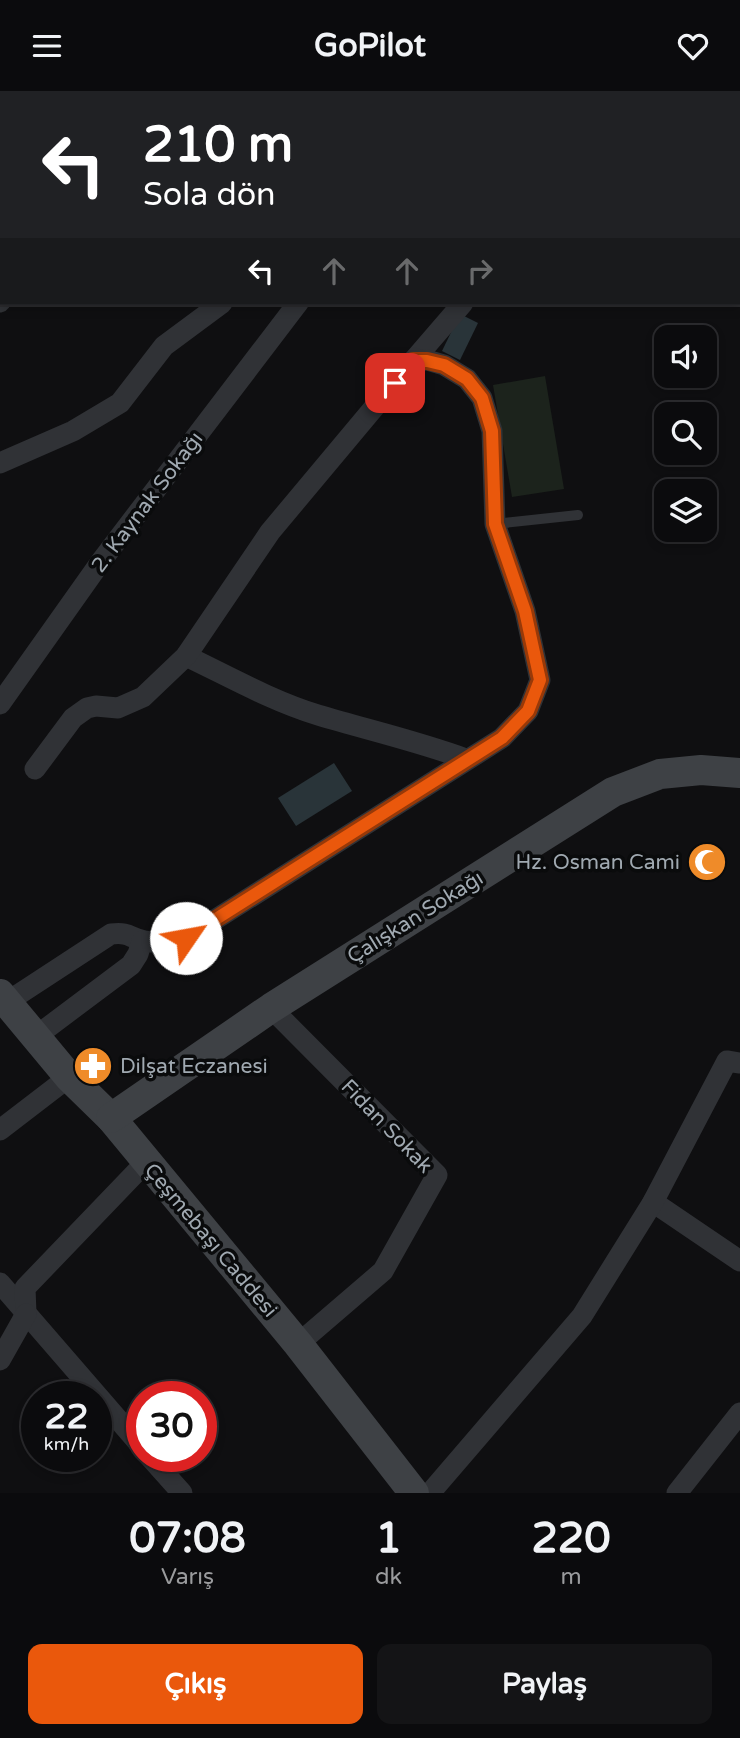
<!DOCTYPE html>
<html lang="tr">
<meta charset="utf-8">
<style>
:root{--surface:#0b0b0d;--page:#141416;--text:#f1f3f6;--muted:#9a9b9d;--line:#2b2b2e;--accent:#ea580c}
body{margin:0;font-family:"Varela Round",sans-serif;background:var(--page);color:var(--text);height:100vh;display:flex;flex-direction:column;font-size:26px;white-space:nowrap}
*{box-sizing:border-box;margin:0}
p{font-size:23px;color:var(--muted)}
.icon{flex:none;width:38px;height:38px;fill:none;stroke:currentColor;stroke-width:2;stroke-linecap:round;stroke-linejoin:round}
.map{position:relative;height:1402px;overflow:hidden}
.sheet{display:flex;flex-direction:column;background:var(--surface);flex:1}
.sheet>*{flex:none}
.banner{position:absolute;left:0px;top:0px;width:740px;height:214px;box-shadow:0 4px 10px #0003,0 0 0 2px var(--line);background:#202124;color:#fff;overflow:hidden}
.buttons{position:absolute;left:654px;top:234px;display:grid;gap:14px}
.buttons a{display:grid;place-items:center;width:63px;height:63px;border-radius:14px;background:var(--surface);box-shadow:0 4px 10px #0003,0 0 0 2px var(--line);font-size:35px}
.speed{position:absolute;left:21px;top:1290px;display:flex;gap:14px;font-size:35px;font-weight:700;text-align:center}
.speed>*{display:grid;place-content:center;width:91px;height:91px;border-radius:50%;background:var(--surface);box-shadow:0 4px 10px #0003,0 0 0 2px var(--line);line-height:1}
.speed small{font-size:18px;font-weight:400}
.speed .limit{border:10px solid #d22;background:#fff;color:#111}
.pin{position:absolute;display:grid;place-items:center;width:60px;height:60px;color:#fff;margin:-30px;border-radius:14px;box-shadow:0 4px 10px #0006}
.me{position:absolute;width:77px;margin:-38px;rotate:57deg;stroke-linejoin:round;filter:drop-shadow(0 0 5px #0008)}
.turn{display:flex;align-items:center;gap:24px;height:147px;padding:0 28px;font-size:32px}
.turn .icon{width:91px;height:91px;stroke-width:2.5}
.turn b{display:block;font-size:49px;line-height:60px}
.lanes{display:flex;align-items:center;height:66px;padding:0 28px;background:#0003;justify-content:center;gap:35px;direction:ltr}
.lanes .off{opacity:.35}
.eta{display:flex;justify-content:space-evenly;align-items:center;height:119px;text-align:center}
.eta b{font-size:42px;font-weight:700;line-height:49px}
.action{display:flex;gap:14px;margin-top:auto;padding:14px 28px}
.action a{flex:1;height:80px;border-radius:14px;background:var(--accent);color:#fff;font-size:28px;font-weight:700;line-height:80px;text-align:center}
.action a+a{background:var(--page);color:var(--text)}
header{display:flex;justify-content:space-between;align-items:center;height:91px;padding:0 28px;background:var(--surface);font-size:32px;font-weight:700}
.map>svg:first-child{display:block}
.green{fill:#1c231c}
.water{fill:#293439}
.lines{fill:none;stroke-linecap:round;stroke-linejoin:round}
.lane{stroke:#303236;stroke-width:10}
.street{stroke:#303236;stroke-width:21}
.secondary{stroke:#3e4145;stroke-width:30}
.route-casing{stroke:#983908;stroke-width:18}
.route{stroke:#ea580c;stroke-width:12}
.labels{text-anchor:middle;stroke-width:7;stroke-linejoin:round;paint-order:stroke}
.street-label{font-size:21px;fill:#a0a9b1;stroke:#0a0b0c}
.poi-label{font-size:21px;fill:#a0a9b1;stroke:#0a0b0c;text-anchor:end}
</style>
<header><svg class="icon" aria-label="menu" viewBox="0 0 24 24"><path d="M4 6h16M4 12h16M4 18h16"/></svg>GoPilot<svg class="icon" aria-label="heart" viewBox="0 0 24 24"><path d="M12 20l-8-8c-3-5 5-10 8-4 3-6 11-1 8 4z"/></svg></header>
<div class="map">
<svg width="740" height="1402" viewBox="0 0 740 1402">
<rect width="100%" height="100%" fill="#0f0f11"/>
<polygon class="green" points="545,285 564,398 512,406 493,294"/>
<g class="water">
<polygon points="460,223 478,232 460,269 442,260"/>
<polygon points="334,672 352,700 296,735 278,707"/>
</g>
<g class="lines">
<polyline class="lane" points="495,433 578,424"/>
<g class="street">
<polyline points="45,0 46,2"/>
<polyline points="295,2 296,0"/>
<polyline points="459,2 460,0"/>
<polyline points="0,211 2,208"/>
<polyline points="413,270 463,212"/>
<polyline points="0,372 73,340 120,312 164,255 222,212"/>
<path d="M 186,565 C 228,585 272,610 318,624 C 368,639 417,650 466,668"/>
<polyline points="0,613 102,469 298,212"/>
<path d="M 7,911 L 111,843 C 132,841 128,847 145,850 C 159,853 172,851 186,847 L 502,647 L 528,620 L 540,589 L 525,520 L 495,433 L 492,340 L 482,307 L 467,288 L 444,274 L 427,269 L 413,270 L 270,441 L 186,565 L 143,606 L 118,617 L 96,615 L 87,617 L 73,627 L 35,678"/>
<polyline points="271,917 437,1084 383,1180 298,1253"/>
<polyline points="35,946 131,874 138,863 142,850"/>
<polyline points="0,1039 69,986"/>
<polyline points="653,1111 740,1170"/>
<polyline points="0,1192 142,1356"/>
<polyline points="26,1223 25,1197 146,1071"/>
<polyline points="0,1269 26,1223"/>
<polyline points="149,1365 182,1402"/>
<polyline points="430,1402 582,1225 653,1111 727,970 740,972"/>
<polyline points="677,1402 740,1322"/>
</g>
<g class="secondary">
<polyline points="0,903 69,986 111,1027 298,1253 414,1402"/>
<polyline points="111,1027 271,917 613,701 660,683 701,679 740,682"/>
</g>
</g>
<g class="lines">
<g class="route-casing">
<polyline id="route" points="186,847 502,647 528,620 540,589 525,520 495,433 492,340 482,307 467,288 444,274 427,270 413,270 395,292"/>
</g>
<use href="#route" class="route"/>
</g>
<defs>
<g id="mosque-disc" transform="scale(2.0125)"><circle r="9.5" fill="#ef8b29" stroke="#0a0b0c"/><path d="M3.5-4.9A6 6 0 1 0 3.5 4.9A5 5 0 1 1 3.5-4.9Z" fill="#fff"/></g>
<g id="pharmacy-disc" transform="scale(2.0125)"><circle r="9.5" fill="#ef8b29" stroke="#0a0b0c"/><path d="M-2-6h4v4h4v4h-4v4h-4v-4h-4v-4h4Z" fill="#fff"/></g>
</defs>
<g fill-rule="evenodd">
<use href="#mosque-disc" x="707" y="771"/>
<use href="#pharmacy-disc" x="93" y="975"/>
</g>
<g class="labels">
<g class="street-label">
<text transform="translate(147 411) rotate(-53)" y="7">2. Kaynak Sokağı</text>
<text transform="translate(415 826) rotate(-32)" y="7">Çalışkan Sokağı</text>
<text transform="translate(387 1035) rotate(46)" y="7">Fidan Sokak</text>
<text transform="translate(211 1149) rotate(50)" y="7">Çeşmebaşı Caddesi</text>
</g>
<g class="poi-label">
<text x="680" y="778">Hz. Osman Cami</text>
<text x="120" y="982" text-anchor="start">Dilşat Eczanesi</text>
</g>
</g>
</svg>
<div class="buttons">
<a><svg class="icon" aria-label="sound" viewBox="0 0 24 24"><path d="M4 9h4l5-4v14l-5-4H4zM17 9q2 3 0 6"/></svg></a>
<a><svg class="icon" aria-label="search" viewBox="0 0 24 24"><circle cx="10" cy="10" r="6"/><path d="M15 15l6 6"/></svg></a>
<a><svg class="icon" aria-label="layers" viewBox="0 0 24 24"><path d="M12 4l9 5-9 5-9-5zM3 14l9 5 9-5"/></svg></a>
</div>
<div class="speed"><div>22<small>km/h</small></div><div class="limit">30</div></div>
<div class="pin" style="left:395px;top:292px;background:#d93025"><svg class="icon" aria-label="arrive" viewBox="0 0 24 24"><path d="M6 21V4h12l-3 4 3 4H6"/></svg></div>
<svg class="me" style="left:186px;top:847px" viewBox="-20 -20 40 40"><circle r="19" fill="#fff"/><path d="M0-13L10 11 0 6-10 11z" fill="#ea580c"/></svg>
<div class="banner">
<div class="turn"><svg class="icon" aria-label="left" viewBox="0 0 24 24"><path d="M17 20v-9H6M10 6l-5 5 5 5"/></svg><div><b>210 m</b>Sola dön</div></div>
<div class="lanes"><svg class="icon" aria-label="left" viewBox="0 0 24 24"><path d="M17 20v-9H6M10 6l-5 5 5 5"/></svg><svg class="icon off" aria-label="ahead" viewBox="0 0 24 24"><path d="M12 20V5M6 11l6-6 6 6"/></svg><svg class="icon off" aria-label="ahead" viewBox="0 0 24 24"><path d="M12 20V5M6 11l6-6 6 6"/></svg><svg class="icon off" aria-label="right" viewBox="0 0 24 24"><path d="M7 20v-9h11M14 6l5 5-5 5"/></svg></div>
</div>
</div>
<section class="sheet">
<div class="eta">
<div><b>07:08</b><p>Varış</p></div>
<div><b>1</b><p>dk</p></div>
<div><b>220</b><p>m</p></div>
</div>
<div class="action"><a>Çıkış</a><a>Paylaş</a></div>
</section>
